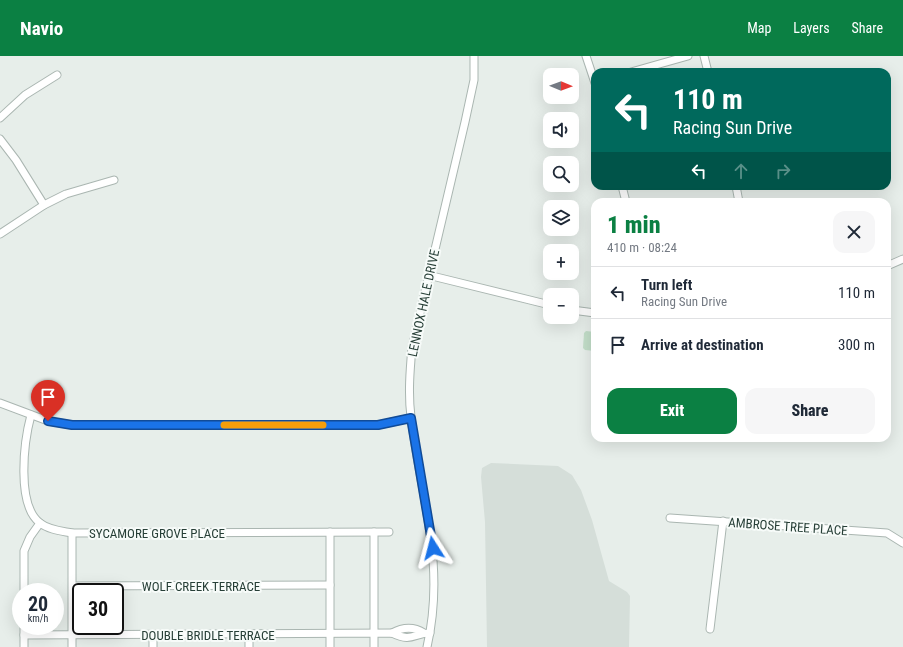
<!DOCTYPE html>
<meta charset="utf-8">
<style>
:root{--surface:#fff;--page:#f6f6f7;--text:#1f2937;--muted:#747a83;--line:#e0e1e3;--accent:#0b8043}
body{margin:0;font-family:"Roboto Condensed",sans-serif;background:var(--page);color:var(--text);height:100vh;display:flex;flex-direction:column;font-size:15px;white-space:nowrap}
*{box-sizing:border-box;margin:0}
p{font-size:13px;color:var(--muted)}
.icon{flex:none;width:22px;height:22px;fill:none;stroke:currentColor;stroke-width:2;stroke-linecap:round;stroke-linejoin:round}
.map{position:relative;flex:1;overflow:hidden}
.side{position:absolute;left:591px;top:142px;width:300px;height:244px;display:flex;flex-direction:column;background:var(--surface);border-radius:12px;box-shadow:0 4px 16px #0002}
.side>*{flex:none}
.top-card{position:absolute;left:591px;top:12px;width:300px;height:122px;border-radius:12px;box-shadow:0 4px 16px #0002;background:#00695c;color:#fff;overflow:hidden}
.needle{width:26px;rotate:91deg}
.fabs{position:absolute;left:543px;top:12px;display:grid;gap:8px}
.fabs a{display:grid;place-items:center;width:36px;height:36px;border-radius:8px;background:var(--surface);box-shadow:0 4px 16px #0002;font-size:20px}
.speed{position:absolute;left:12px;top:527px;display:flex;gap:8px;font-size:20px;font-weight:700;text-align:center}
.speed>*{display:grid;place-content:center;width:52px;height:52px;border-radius:50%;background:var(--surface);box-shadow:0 4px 16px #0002;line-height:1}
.speed small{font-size:10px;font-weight:400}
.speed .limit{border:2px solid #111;border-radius:6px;background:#fff;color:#111}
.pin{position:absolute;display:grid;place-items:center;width:34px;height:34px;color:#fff;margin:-41px -17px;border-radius:50% 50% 50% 0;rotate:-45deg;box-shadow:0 0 4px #0007}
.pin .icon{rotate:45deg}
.me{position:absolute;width:44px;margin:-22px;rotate:351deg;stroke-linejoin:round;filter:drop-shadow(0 0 3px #0008)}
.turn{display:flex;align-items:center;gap:14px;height:84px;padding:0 16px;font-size:18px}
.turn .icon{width:52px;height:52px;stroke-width:2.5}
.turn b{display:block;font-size:28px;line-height:34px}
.lanes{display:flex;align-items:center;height:38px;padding:0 16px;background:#0003;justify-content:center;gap:20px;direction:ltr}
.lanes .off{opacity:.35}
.round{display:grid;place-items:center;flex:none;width:42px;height:42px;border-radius:12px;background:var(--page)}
.summary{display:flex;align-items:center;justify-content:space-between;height:68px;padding:0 16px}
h1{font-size:24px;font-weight:800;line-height:30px;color:var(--accent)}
.cta{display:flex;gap:8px;margin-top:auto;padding:8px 16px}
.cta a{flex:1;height:46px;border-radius:12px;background:var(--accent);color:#fff;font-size:16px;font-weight:800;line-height:46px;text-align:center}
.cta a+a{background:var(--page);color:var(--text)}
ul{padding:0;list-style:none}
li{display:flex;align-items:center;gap:12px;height:52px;padding:0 16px;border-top:1px solid var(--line)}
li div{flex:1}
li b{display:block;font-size:15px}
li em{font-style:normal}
header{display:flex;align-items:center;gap:24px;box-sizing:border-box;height:56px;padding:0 20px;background:var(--accent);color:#fff}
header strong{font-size:19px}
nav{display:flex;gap:22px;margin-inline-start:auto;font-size:14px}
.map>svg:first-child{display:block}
.built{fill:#d5ded9}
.green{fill:#c2ddc8}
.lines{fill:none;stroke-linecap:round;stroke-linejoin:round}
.minor-casing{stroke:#aab6b1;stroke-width:9}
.minor{stroke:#fff;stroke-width:7}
.route-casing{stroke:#114b97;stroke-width:10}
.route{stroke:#1a73e8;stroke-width:7}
.slow{stroke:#f59e0b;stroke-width:7}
.labels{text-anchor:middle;stroke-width:4;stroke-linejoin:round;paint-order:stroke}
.street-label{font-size:13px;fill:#273f37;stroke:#f7fbf9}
</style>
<header>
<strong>Navio</strong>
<nav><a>Map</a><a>Layers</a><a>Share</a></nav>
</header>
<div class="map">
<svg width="903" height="591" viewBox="0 0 903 591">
<rect width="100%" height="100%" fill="#e7eeea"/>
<polygon class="built" points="491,407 558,410 572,419 581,434 592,464 609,525 627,536 630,540 629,591 487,591 485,466 481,421 482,412"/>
<polygon class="green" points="586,275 595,276 595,295 585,294 583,292 584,277"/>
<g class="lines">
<g class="minor-casing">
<g id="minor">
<polyline points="586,0 595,27"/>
<polyline points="704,0 708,16"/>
<polyline points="631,16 688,0"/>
<polyline points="0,62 25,39 57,19"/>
<polyline points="0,83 16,104 44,149"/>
<polyline points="622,130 626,146"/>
<polyline points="736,130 739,146"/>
<polyline points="0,178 44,149 66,138 114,124"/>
<polyline points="887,210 903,203"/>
<polyline points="428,219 550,249"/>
<polyline points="572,254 595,257"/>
<polyline points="0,347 48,365 72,369 378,369 411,362"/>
<path d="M 31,359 C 24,385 16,449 40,467 C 49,474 62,475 72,477 L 389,476"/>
<polyline points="670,462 887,477 903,487"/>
<polyline points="330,476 330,591"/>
<polyline points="374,476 374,591"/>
<polyline points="73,530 330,529"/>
<polyline points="24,536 24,495 30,481 40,467"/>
<polyline points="24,570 24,591"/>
<polyline points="710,573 723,465"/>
<path d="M 392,577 C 403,571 413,570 424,577"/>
<path d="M 24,579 L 392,577 C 412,587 414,577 430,577"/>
<polyline points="249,579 249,591"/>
<polyline points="153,580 153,591"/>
<polyline points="72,591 72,477"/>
<path d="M 427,591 C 446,508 421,443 411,361 C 408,338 410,314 412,291 L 465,66 L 474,24 L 474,0"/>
</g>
</g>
<use href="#minor" class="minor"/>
</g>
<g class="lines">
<g class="route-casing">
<polyline id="route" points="48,365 72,369 378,369 411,362 433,492"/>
</g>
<use href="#route" class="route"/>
<polyline class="slow" points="224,369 323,369"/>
</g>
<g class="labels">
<g class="street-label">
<text transform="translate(423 247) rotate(-78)" y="5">LENNOX HALE DRIVE</text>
<text transform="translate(788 470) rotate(4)" y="5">AMBROSE TREE PLACE</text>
<text x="157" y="482">SYCAMORE GROVE PLACE</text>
<text x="201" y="535">WOLF CREEK TERRACE</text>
<text x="208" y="584">DOUBLE BRIDLE TERRACE</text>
</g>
</g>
</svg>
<div class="fabs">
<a><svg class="needle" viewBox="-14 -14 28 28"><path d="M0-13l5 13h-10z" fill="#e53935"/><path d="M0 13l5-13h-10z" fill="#747a83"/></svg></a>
<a><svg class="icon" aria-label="sound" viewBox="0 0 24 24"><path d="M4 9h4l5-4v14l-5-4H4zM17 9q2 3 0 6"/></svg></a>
<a><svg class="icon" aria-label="search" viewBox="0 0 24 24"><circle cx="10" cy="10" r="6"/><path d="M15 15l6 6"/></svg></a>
<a><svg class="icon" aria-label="layers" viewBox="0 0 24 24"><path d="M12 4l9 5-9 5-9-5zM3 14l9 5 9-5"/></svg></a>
<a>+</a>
<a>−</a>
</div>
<div class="speed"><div>20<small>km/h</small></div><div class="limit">30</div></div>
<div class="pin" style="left:48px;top:365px;background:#d93025"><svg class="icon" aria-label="arrive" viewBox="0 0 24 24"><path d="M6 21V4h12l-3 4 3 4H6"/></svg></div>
<svg class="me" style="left:433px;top:492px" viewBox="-20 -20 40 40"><path d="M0-17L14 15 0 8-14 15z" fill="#1a73e8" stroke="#fff" stroke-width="4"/></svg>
<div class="top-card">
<div class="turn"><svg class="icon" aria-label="left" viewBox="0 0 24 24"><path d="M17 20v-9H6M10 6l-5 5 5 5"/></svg><div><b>110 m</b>Racing Sun Drive</div></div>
<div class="lanes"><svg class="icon" aria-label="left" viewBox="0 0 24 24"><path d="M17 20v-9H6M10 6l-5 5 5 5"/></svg><svg class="icon off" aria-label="ahead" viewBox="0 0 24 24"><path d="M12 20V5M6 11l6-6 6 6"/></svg><svg class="icon off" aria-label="right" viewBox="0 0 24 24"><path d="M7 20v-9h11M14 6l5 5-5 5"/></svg></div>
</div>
<section class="side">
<div class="summary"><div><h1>1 min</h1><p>410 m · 08:24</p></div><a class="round"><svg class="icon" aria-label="close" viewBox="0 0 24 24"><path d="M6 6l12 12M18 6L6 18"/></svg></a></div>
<ul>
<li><svg class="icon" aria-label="left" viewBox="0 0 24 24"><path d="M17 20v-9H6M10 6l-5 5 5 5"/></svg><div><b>Turn left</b><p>Racing Sun Drive</p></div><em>110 m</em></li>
<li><svg class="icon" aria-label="arrive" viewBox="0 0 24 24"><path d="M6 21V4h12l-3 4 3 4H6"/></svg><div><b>Arrive at destination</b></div><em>300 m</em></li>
</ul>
<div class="cta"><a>Exit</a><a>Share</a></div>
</section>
</div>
